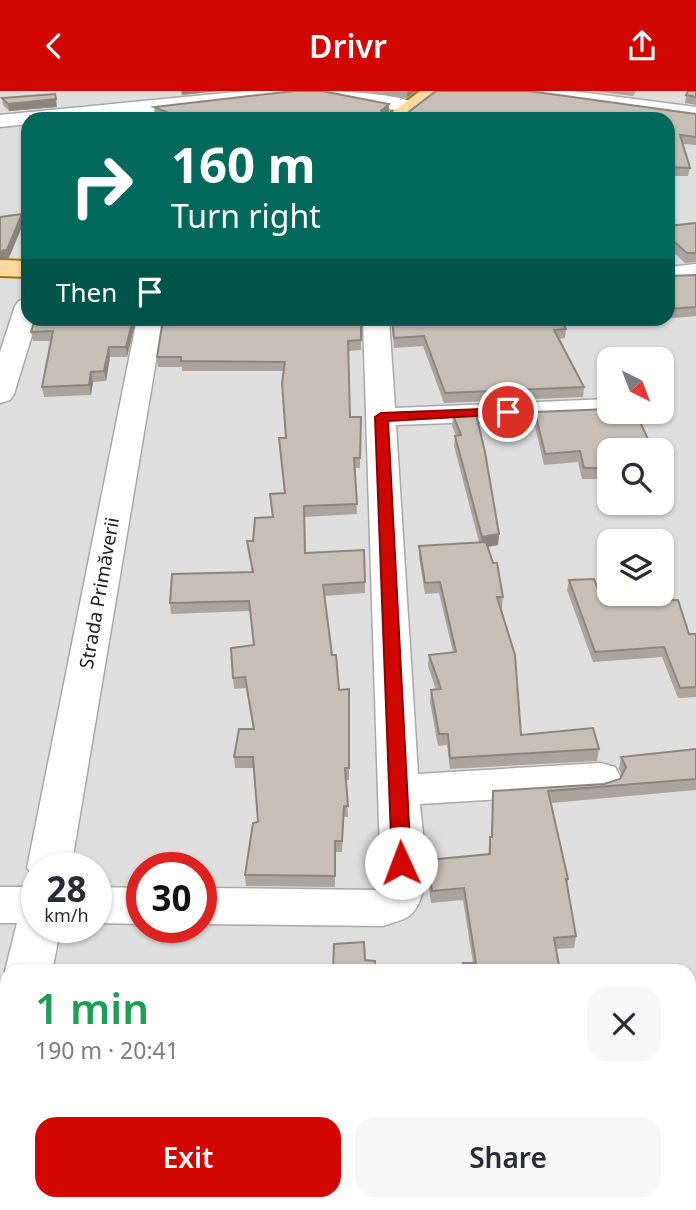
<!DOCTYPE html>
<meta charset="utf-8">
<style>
:root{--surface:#fff;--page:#f7f7f7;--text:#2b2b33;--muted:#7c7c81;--accent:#d20600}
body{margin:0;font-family:"Noto Sans",sans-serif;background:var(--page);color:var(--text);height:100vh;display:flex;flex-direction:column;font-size:26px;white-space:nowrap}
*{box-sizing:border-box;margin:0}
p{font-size:23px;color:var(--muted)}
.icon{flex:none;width:38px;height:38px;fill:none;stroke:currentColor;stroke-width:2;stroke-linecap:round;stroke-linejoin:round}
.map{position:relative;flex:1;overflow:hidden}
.drawer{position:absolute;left:0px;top:873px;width:696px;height:247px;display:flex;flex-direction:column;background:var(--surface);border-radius:21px 21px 0 0;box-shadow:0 2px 5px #0004}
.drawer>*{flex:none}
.guide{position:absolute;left:21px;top:21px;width:654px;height:214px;border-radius:21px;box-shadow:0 2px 5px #0004;background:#00695c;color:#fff;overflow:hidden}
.needle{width:46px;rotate:138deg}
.controls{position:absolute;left:597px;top:256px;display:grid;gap:14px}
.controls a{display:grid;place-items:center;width:77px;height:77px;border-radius:14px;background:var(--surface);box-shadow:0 2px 5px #0004;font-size:35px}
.speed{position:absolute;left:21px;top:761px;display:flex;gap:14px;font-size:35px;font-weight:700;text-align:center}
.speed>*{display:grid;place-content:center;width:91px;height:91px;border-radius:50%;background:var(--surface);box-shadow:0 2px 5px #0004;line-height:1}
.speed small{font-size:18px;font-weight:400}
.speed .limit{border:10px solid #d22;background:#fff;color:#111}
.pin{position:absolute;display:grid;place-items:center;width:60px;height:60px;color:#fff;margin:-30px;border:4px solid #fff;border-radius:50%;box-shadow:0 2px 7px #0007}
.me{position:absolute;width:77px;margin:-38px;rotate:358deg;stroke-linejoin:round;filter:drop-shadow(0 0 5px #0008)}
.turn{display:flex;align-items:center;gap:24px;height:147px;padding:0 35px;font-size:32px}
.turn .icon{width:91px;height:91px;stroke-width:2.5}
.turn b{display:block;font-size:49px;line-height:60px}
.then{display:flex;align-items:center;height:66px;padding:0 35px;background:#0003;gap:14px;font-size:26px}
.round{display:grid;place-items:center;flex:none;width:74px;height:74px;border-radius:21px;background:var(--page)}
.headline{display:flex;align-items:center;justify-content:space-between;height:119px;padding:0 35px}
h1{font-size:42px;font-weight:600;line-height:52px;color:#1e9e55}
.action{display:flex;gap:14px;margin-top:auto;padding:14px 35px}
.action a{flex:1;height:80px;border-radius:21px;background:var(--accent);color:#fff;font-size:28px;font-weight:600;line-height:80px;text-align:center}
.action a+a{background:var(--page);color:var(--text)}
header{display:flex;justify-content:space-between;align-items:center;height:91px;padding:0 35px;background:var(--accent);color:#fff;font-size:32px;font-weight:600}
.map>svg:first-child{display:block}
.residential{fill:#dfdede;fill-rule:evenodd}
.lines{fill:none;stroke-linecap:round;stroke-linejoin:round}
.minor-casing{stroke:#a8a8a8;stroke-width:3}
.major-casing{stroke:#9e6f00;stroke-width:4}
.minor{fill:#fff;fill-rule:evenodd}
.major{fill:#ffd99f;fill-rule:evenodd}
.wall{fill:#aba39d}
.shaded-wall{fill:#8b857f}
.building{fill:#c7beb6;stroke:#8b857f;stroke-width:2}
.route{fill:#d20600;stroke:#880400;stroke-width:2}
.labels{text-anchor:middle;stroke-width:7;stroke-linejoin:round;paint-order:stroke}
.street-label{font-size:19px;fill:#212121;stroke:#fff}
</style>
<header><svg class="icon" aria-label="back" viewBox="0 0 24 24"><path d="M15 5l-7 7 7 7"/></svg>Drivr<svg class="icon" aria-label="share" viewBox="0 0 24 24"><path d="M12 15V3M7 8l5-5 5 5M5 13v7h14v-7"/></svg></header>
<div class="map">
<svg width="696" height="1119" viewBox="0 0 696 1119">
<rect width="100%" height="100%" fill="#f2efe8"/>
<path class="residential" d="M 0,0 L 696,0 L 696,1119 L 0,1119 ZM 28,28 L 668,28 L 668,228 L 28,228 ZM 609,268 L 662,268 L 662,320 L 609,320 ZM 609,359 L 662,359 L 662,411 L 609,411 ZM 609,450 L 662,450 L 662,502 L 609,502 ZM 37,777 L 96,777 L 96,836 L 37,836 ZM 142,777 L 201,777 L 201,836 L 142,836 ZM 7,880 L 690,880 L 690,1113 L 7,1113 Z"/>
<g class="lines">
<g class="minor-casing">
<g id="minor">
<path d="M 246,0 L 301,0 L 292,6 C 204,16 117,28 28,28 L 28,33 L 0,36 L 0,24 Z"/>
<path d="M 315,0 C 335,0 408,2 420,16 L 411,22 L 324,6 Z"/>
<polygon points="521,0 572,0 696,16 696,28 530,6"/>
<polygon points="696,173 696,187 668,190 668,176"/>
<polygon points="28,207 28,228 37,228 14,303 10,309 0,312 0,261 15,215 19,210"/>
<polygon points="137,228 163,228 71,777 37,777 37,790 27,777"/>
<path d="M 363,228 L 389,228 L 395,317 L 609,308 L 609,320 L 621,320 L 609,326 L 396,334 L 418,683 L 601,672 L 615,676 L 621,687 L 615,698 L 601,702 L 420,713 C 422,742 435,805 409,825 C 402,830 391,832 383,835 L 201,833 L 201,797 L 378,799 L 381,796 Z"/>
<polygon points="0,796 37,796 37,836 61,836 52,880 7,880 7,883 5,880 17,832 0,832"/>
<polygon points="96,796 142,797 142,833 96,832"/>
<polygon points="7,974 7,1055 0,1057 0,976"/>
</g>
</g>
<g class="major-casing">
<g id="major">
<polygon points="420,0 443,0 406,28 383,28"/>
<polygon points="0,169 28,170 28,186 0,185"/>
</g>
</g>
<use href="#minor" class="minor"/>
<use href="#major" class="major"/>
</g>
<g class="wall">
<polygon points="362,0 416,0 407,7"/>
<polygon points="592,0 636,0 633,5"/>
<polygon points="696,0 696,14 685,12 686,4"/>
<polygon points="292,1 323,1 389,13 389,21 386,23 406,23 530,1 696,23 696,54 683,53 690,77 688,85 668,85 668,28 165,28 155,24 154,16"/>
<polygon points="2,7 57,16 9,20 3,14"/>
<polygon points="696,132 696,171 685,172 668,156 668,135"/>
<polygon points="696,184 696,225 652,229 650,228 668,228 668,185"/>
<polygon points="136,228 127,266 110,266 106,290 93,291 91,304 44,306 42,296 51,250 33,250 31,241"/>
<polygon points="361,228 361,259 348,260 350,326 361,326 360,377 355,377 357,423 304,426 305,462 365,491 365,502 324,505 332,564 339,599 349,598 349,689 346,689 348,726 344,726 342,761 335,761 335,796 246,795 245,784 258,731 254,677 235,677 234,666 253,638 246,597 234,598 231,557 253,554 250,520 171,523 170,512 252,481 247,450 253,450 272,426 270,403 284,402 279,347 285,347 284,280 182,280 182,276 158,276 157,266"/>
<polygon points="391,228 589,228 589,234 564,235 566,238 565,247 559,248 584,296 583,306 444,312 423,255 394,257"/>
<polygon points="535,321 609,359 609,388 582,388 578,371 544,374 534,331"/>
<polygon points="453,324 499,443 498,454 488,456 503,506 502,517 501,517 521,644 599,658 597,670 450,678 447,654 438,655 430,611 431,599 436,599 428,575 429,564 453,561 439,502 425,503 419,466 419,455 479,451 454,355 455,345 456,345 452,335"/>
<polygon points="569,489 603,511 689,543 696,543 696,606 678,607 662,566 593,571 567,499"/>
<polygon points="696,659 696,699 551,712 568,788 567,795 576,845 574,857 556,858 560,880 462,880 463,872 473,872 463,809 431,812 427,781 428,769 488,763 490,746 491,746 493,700 604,693 620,688 622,684 619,678 621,666"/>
</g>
<g class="shaded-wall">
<polygon points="181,0 219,0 182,4"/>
<polygon points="407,0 416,0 407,7"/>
<polygon points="56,8 57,16 9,20 8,13"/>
<polygon points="389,13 389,21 380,28 381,20"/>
<polygon points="513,23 513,28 501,28"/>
<polygon points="22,123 24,131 9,167 0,168 0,160"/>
<polygon points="133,228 136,228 127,266 126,256"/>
<polygon points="109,256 110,266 106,290 104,280"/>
<polygon points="91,281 93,291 91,304 89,294"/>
<polygon points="499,443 498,454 481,457 482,446"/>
</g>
<g class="building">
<polygon points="294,0 322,0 389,13 381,20 383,23 406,23 436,0 529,0 696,23 696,46 680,44 690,77 668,76 668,28 555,28 513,23 501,28 183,28 154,16"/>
<polygon points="688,0 696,0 696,6 686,4"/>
<polygon points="55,3 56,8 8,13 2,7"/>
<polygon points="114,23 125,28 95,28"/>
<polygon points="60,24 61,28 29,28 30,25"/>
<polygon points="22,123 7,159 0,160 0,126"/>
<polygon points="696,132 696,162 687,162 668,145 668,135"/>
<polygon points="696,184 696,216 668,218 668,185"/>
<polygon points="35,228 133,228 126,256 109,256 104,280 91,281 89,294 42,296 53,240 31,241"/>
<polygon points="163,228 361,228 361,249 348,250 350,326 361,326 360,367 354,367 357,413 304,415 305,462 364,459 365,491 323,494 332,564 336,564 339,599 349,598 349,677 345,677 348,715 344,715 342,750 335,750 335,785 245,784 253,732 258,731 253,666 234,666 239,638 254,638 245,586 233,587 231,557 254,554 249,510 170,512 172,483 253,481 247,450 253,450 255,427 273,426 270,403 285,402 279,347 286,347 282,292 285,271 181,270 181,266 157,266"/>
<polygon points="392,228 560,228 566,238 554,239 584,296 445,302 424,245 394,247"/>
<polygon points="609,318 609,320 635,320 653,359 609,359 609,377 584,377 580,360 545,363 535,321"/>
<polygon points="476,323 485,361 499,443 482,446 455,345 461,344 453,324"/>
<polygon points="486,451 493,472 497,472 503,506 497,506 515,564 521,644 593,637 599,658 450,667 448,643 439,643 431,599 441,598 429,564 456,561 440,491 425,492 419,455"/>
<polygon points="594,488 603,511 678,509 689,543 696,543 696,596 680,597 664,556 595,561 569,489"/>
<polygon points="696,658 696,688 548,700 568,788 566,788 576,845 554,847 560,880 465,880 463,872 476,872 464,797 432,800 428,769 490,763 490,746 492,746 493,700 604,693 620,688 626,676 621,666"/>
<polygon points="364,851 365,869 375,870 375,880 333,880 334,853"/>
</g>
<polygon class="route" points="508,317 512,318 512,323 388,330 411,772 408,778 401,780 395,778 392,772 375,326 381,322"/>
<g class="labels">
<g class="street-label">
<text transform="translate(99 502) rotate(-80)" y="7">Strada Primăverii</text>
</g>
</g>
</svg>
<div class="controls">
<a><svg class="needle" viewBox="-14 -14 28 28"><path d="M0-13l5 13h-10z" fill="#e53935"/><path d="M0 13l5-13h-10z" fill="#7c7c81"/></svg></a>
<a><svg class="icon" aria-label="search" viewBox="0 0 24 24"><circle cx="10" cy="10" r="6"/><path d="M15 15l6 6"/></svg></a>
<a><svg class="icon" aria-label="layers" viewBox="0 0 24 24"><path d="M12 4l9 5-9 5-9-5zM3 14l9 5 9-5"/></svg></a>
</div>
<div class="speed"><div>28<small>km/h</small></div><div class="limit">30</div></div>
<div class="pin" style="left:508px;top:321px;background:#d93025"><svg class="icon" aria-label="arrive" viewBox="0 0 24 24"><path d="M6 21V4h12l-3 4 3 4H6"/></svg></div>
<svg class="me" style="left:401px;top:772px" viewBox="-20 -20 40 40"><circle r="19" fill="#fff"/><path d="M0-13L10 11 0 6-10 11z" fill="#d20600"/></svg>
<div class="guide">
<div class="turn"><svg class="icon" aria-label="right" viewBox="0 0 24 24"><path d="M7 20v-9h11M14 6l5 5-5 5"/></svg><div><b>160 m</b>Turn right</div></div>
<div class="then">Then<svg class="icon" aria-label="arrive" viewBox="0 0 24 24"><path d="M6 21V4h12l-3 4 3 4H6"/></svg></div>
</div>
<section class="drawer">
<div class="headline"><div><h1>1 min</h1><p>190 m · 20:41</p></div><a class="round"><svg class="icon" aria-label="close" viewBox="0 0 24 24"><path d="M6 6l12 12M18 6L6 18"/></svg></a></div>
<div class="action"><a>Exit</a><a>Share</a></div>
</section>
</div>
